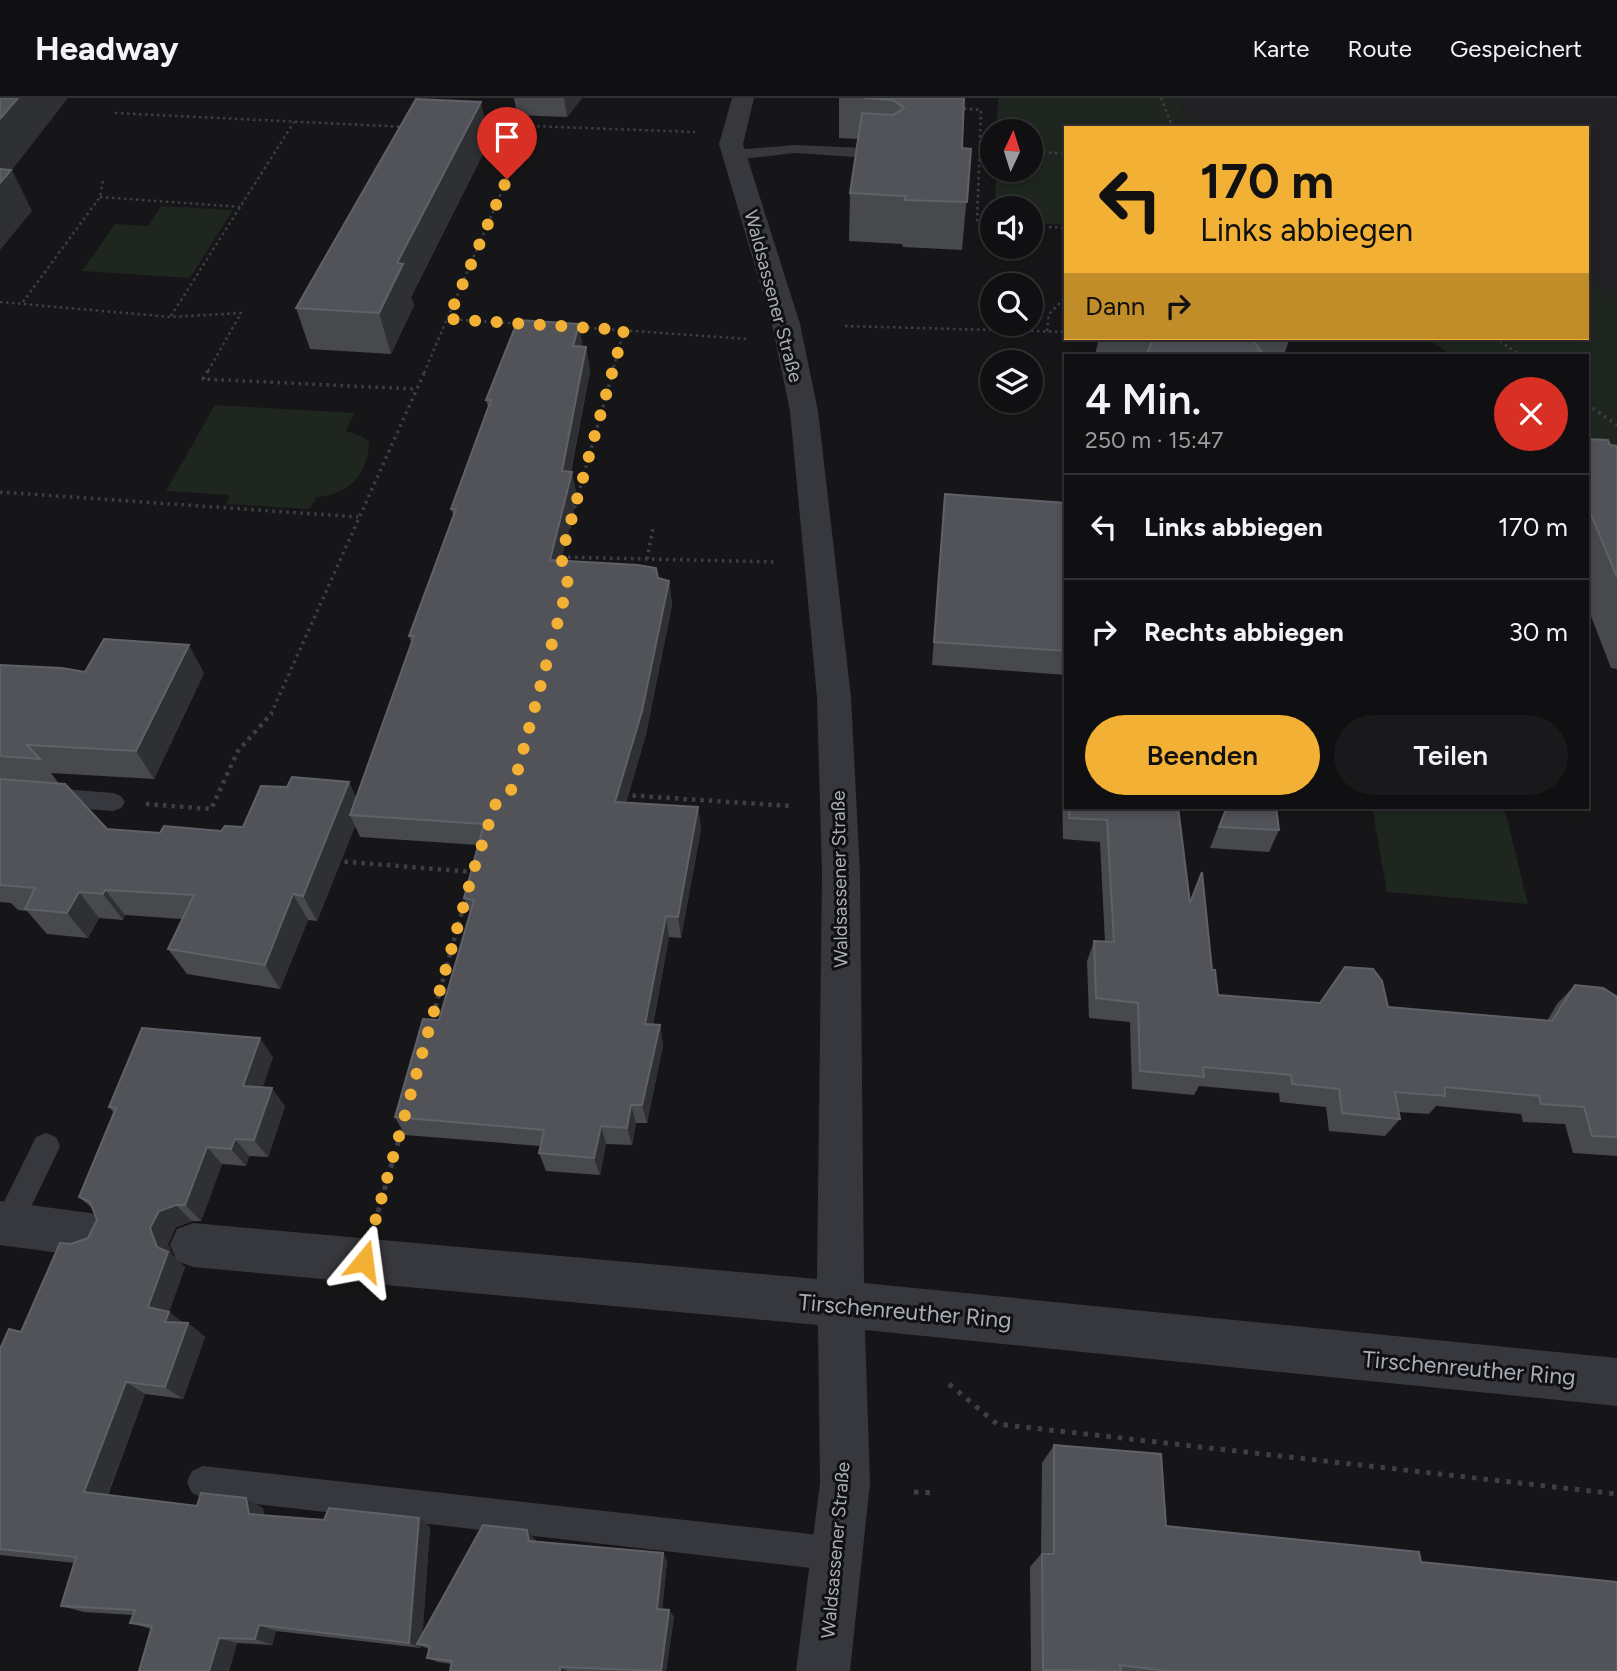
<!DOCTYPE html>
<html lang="de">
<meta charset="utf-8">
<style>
:root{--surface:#101012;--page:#19191b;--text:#f1f3f6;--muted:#9c9d9f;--line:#303032;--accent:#f2b134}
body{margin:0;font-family:Figtree,sans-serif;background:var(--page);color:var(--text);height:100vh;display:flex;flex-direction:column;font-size:26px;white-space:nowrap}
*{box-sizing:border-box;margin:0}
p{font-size:23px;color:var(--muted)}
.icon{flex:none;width:38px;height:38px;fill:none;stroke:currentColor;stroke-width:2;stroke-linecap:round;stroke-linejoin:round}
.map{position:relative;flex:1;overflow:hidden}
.details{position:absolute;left:1064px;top:256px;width:525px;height:455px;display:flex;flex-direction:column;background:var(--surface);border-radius:0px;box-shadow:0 4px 10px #0003,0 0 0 2px var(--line)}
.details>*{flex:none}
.hud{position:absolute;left:1064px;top:28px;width:525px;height:214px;border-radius:0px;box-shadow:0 4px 10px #0003,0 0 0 2px var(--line);background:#f2b134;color:#111;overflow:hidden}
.needle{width:46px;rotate:4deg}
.controls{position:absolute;left:980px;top:21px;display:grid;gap:14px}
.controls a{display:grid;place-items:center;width:63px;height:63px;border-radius:50%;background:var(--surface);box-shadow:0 4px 10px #0003,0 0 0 2px var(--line);font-size:35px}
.pin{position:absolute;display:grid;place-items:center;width:60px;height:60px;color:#fff;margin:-72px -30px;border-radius:50% 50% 50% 0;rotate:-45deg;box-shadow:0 0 7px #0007}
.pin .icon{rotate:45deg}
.me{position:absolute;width:77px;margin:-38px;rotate:16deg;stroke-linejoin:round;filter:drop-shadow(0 0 5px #0008)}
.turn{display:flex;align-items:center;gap:24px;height:147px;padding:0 21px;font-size:32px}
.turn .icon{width:91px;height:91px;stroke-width:2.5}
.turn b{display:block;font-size:49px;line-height:60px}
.then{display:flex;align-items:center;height:66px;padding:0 21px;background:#0003;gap:14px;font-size:26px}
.round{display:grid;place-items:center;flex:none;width:74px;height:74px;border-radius:37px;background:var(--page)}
.summary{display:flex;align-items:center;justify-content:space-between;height:119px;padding:0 21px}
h1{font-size:42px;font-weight:600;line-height:52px}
.action{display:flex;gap:14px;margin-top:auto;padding:14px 21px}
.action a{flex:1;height:80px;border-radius:42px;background:var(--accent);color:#111;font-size:28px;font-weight:600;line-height:80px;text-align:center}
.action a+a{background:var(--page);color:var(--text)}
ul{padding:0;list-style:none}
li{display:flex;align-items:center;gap:21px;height:105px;padding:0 21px;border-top:2px solid var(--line)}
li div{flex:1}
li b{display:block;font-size:26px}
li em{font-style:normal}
header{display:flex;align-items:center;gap:42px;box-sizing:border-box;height:98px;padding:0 35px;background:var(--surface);border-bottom:2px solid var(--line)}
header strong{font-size:33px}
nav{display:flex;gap:38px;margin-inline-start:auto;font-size:24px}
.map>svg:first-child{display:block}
.built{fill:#222225}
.green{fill:#1e261f}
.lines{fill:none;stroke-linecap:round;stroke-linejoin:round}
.path-far3{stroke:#3d3f44;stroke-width:2.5;stroke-dasharray:2.5 3.5;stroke-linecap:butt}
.path-far2{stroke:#3d3f44;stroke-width:3.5;stroke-dasharray:2.5 4.5;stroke-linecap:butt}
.path-far1{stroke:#3d3f44;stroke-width:4.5;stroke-dasharray:3.5 5;stroke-linecap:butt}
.path{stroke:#3d3f44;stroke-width:5;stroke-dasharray:4.5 7;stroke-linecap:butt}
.service{fill:#37383d;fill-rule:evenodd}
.minor{fill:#37383d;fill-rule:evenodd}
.wall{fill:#47494d}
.shaded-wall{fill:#2f3033}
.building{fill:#525359;stroke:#5f6168;stroke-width:2}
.route{stroke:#f2b134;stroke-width:12;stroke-dasharray:0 21.6}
.labels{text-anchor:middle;stroke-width:6;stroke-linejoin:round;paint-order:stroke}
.street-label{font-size:19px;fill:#a8adb8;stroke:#111113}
.near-street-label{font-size:23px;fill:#a8adb8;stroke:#111113}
</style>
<header>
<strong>Headway</strong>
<nav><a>Karte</a><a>Route</a><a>Gespeichert</a></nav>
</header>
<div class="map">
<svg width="1617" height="1573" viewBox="0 0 1617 1573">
<rect width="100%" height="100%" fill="#161618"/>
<polygon class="built" points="1181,0 1617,0 1617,200 1587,182 1587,30 1186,30"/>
<g class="green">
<polygon points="998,0 1181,0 1186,30 1066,30 1066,127 1031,125 1031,110 995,110 996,72 1031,72 1031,33 997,33"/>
<polygon points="161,108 233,112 190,180 82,173 115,126 148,128"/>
<polygon points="1587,182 1617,200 1617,370 1587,350 1587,257 1451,257 1426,240 1587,240"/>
<path d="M 215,307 L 354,315 L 346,333 L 364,339 L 369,345 C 367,378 348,397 316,399 L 310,411 L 226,406 L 230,397 L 166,393 Z"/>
<polygon points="1372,709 1504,709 1528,806 1387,794"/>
</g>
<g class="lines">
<g class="path-far3">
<polyline points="1161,0 1173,30"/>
<polyline points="958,10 981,12 977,124 992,125"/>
<polyline points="115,15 406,29"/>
<polyline points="481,32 527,34 530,28 695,34"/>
<polyline points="980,48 992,49"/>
<polyline points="1031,53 1066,56"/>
<polyline points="100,99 241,109"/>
<polyline points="1031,128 1066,130"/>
<polyline points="0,204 171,219 241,215 207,275"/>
<polyline points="23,204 100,99 103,82"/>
<polyline points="171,218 294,24"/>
<polyline points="448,221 522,226"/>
<polyline points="845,228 1066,234"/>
<polyline points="576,229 749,241"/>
<polyline points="1047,233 1049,216 1066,199"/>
<polyline points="1495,240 1520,257"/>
<polyline points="424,275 527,34"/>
<polyline points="612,275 624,232"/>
</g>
<g class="path-far2">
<polyline points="208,273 203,281 414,291"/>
<polyline points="1587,306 1617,327"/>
<polyline points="0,394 358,419"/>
<polyline points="565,444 613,273"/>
<polyline points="561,459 777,464"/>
<polyline points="647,461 653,430"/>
<polyline points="271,616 425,273"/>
</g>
<g class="path-far1">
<polyline points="624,697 791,708"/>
<polyline points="146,706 211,711 238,653 272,615"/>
<polyline points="336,763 473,774"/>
<polyline points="431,925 466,799"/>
<polyline points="398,1043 403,1025"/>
</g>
<g class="path">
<polyline points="378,1114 399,1041"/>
<polyline points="949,1286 997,1326 1617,1396"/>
<polyline points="914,1394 934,1395"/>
</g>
<g class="service">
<polygon points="795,47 887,51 895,56 887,61 795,55 735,62 727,57 735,52"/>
<polygon points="0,686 113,695 121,698 125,704 121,710 113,713 0,704"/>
<polygon points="46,1035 56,1039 60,1048 56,1057 18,1136 8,1140 0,1137 0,1112 36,1039"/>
<polygon points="203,1368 837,1439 849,1444 854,1456 849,1468 837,1473 203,1400 192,1395 187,1384 192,1373"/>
</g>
<g class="minor">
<polygon points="732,0 754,0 743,46 800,226 818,313 851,599 860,776 864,1185 1617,1260 1617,1308 865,1232 870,1385 850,1573 796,1573 820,1385 818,1227 193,1169 177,1163 170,1147 177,1131 193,1125 817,1181 822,776 817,599 790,313 772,226 719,46"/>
<polygon points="0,1103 90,1115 106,1121 113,1137 106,1153 90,1159 0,1147"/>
</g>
</g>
<g class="wall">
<polygon points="514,0 582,0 567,19 517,17"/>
<polygon points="839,0 964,0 962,50 971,51 962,152 903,149 902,146 849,143 850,95 858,41 839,40"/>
<polygon points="489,44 411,199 414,207 391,256 310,251 296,210"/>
<polygon points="579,226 582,249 586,249 590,273 571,374 577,398 561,463 669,483 672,507 646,636 626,705 698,709 701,731 681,840 669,839 653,927 660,927 663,947 647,1025 636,1025 632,1047 606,1046 600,1077 546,1073 539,1055 540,1048 405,1037 395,1019 439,922 470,815 464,800 478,747 360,739 355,728 317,823 308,822 280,891 187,876 168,851 182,821 125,817 123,822 99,820 88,840 47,836 27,813 18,812 11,805 0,804 0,567 85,574 204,575 154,681 51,675 59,686 107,731 160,735 221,733 243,729 287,689 349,684 356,700 412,546 409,538 454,419 451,411 488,309 486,302"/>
<polygon points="1099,240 1290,240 1284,257 1095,257"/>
<polygon points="1587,341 1610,347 1617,348 1617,571 1611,570 1587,508"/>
<polygon points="945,396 1066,405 1066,577 932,567"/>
<polygon points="1066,683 1066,709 1178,709 1190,803 1202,774 1212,872 1218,897 1547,923 1557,906 1575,887 1617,903 1617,1058 1573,1055 1565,1026 1523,1024 1521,1016 1436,1008 1429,1016 1398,1014 1400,1021 1385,1038 1329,1033 1326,1009 1280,1004 1279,995 1199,988 1194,997 1132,991 1130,924 1089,920 1087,863 1094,843 1105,844 1100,744 1063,741 1062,696"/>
<polygon points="1226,709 1276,709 1279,732 1269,754 1210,750"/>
<polygon points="273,959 262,990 285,1008 268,1059 249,1058 246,1068 222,1066 201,1123 192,1123 176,1129 168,1146 172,1157 185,1169 169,1214 183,1225 188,1225 205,1239 183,1301 145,1296 108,1397 197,1408 263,1410 264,1417 430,1429 422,1536 535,1441 536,1444 663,1455 667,1463 662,1511 669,1512 674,1519 666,1573 450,1573 452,1566 438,1564 427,1560 429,1551 421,1548 421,1550 276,1533 272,1547 237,1545 229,1573 139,1573 151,1531 130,1525 133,1517 84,1514 61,1508 75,1465 0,1457 0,1251 21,1234 71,1146 88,1140 97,1122 92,1110 79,1099 114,1015 109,1009"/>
<polygon points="1054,1347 1166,1428 1421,1464 1617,1573 1031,1573 1030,1469 1041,1456 1042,1365"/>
</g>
<g class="shaded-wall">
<polygon points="18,0 68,0 12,72 32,113 0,152 0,21"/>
<polygon points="564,0 582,0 567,19"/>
<polygon points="481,4 489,44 411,199 414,207 391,256 379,215 397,165"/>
<polygon points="579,226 583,250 573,248"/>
<polygon points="586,249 590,273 566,397 562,373"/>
<polygon points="572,374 577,398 555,486 550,462"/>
<polygon points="669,483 672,507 646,636 620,726 615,704"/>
<polygon points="189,547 204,575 154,681 136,653"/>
<polygon points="349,684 361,711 350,717 355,728 317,823 303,798"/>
<polygon points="698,709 701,731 681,840 678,819"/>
<polygon points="105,792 125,817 123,822 103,796"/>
<polygon points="79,794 99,820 88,840 67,815"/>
<polygon points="293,796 308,822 280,891 265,867"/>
<polygon points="666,818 669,839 649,946 645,926"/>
<polygon points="660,927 663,947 647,1025 642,1007"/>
<polygon points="260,940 273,959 257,1006 243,988"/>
<polygon points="272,990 285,1008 268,1059 254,1042"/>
<polygon points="631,1007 636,1025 632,1047 627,1030"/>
<polygon points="601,1028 606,1046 600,1077 594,1060"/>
<polygon points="235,1041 249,1058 246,1068 231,1051"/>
<polygon points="207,1049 222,1066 201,1123 185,1107"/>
<polygon points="176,1107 192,1123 176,1129 168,1146 172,1157 185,1169 169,1214 186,1227 182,1237 148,1209 157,1149 150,1130 159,1113"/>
<polygon points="188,1225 205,1239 183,1301 165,1289"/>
<polygon points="126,1284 145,1296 105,1403 84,1394"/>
<polygon points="246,1400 263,1410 265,1425 249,1416"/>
<polygon points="419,1420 430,1429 422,1547 417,1546 421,1548 421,1550 409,1545"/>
<polygon points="527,1432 535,1441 537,1451 529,1443"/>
<polygon points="663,1455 667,1463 662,1517 657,1511"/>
<polygon points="669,1512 674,1519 666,1573 661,1573"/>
<polygon points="259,1527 276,1533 272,1547 255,1541"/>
<polygon points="219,1540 237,1545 229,1573 209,1573"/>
<polygon points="560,1569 568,1573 560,1573"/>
</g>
<g class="building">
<polygon points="0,0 18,0 0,21"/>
<polygon points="864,0 964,0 962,50 971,51 967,104 905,102 905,98 850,95 862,15 893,17 904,10 893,2"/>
<polygon points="416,1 481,4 397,165 403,166 379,215 296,210"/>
<polygon points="0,71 11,72 0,85"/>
<polygon points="518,222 579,226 573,248 586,249 562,373 572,374 550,462 638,467 656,470 658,480 669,483 642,613 615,704 698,709 678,819 666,818 645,926 660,927 642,1007 631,1007 627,1030 601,1028 594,1060 539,1055 544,1032 395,1019 423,921 439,922 474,802 464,800 484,726 350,717 414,538 409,538 456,411 451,411 491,302 486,302"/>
<polygon points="1153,240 1251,240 1264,257 1147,257"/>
<polygon points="1587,341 1608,342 1610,347 1617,348 1617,479 1588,409 1587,409"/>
<polygon points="945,396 1066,405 1066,553 934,544"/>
<polygon points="104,541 189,547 136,653 27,647 40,661 0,658 0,567 62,570 85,574"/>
<polygon points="292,679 349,684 303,798 293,796 265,867 168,851 194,797 105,792 103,796 79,794 67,815 25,811 35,790 0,787 0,681 65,686 107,731 160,735 164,728 221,733 225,728 243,729 261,688 287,689"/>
<polygon points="1069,709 1178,709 1190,805 1202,774 1212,872 1215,872 1218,897 1320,905 1345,869 1373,871 1382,883 1388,909 1552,923 1575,887 1603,890 1616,898 1617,903 1617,1039 1592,1038 1584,1009 1541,1006 1539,998 1445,989 1445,998 1395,994 1400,1021 1342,1015 1339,991 1292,986 1291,977 1203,969 1204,979 1140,973 1138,905 1096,900 1094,843 1114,844 1107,722 1069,720"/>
<polygon points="1227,709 1276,709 1279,732 1219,729"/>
<polygon points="142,930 260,940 243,988 272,990 254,1042 235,1041 231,1051 207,1049 185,1107 176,1107 159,1113 150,1130 157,1149 168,1154 148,1209 169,1214 165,1224 188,1225 165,1289 126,1284 84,1394 197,1408 201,1395 246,1400 249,1416 324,1422 329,1410 419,1420 409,1545 259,1527 255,1541 219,1540 209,1573 139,1573 152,1528 130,1525 135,1512 61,1508 76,1459 0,1451 0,1251 9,1231 21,1234 60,1145 71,1146 88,1140 97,1122 90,1104 79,1099 116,1010 109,1009"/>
<polygon points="1054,1347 1161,1356 1166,1428 1419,1454 1421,1464 1617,1484 1617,1573 1166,1573 1120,1567 1121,1573 1043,1572 1042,1456 1054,1456"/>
<polygon points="483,1427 527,1432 529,1443 663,1455 657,1511 669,1512 661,1573 560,1569 560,1573 450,1573 452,1563 427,1560 430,1548 417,1546"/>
</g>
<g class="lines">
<polyline class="route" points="364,1163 473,774 495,707 513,690 568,486 561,459 624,232 448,221 507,81"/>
</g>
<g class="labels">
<g class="street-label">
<text transform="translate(774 198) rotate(75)" y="7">Waldsassener Straße</text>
<text transform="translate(839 781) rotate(-91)" y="7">Waldsassener Straße</text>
<text transform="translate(835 1452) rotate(-85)" y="7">Waldsassener Straße</text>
</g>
<g class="near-street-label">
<text transform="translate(905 1213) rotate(5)" y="8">Tirschenreuther Ring</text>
<text transform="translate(1469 1270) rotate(5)" y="8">Tirschenreuther Ring</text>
</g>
</g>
</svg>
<div class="controls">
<a><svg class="needle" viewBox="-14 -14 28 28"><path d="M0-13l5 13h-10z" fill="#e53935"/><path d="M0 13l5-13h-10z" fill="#9c9d9f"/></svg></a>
<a><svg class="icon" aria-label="sound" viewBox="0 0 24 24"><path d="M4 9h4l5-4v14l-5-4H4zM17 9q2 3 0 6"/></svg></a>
<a><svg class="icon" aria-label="search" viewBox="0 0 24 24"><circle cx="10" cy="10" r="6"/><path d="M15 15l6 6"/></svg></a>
<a><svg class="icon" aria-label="layers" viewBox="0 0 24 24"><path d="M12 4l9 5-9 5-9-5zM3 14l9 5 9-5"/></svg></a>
</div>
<div class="pin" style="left:507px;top:81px;background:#d93025"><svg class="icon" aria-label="arrive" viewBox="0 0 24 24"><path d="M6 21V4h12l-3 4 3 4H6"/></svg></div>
<svg class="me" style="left:364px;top:1163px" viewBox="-20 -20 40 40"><path d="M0-17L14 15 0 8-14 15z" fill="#f2b134" stroke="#fff" stroke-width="4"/></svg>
<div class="hud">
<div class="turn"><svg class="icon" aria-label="left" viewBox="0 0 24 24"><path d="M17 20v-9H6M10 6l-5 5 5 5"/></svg><div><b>170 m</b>Links abbiegen</div></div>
<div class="then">Dann<svg class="icon" aria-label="right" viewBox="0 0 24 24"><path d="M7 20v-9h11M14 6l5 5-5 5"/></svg></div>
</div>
<section class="details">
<div class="summary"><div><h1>4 Min.</h1><p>250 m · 15:47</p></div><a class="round" style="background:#d93025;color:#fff"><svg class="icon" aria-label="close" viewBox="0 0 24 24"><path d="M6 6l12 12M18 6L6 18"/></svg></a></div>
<ul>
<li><svg class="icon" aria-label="left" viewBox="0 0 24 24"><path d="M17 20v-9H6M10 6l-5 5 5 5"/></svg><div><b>Links abbiegen</b></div><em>170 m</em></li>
<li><svg class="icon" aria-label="right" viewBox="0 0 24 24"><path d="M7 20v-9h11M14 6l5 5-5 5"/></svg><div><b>Rechts abbiegen</b></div><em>30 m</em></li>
</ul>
<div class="action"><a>Beenden</a><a>Teilen</a></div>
</section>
</div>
